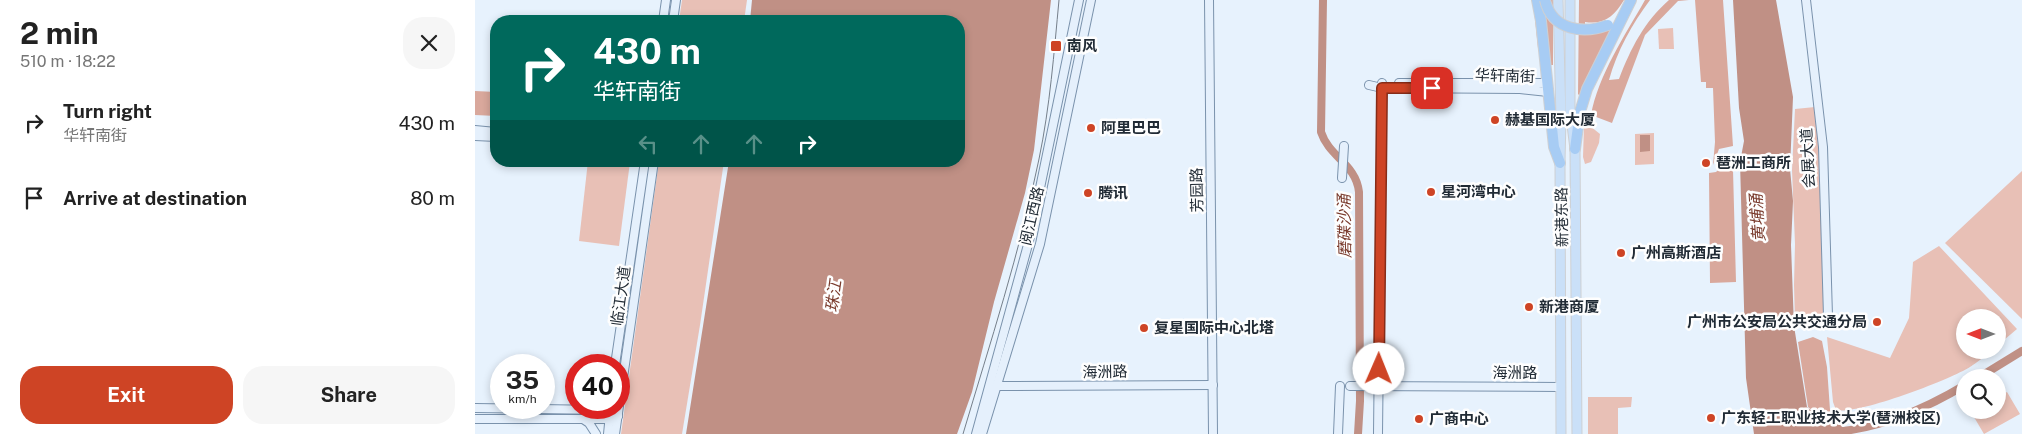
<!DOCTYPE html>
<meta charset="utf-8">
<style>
:root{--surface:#fff;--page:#f6f6f6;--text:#222;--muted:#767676;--accent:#ce4425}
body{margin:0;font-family:"Public Sans","Noto Sans SC",sans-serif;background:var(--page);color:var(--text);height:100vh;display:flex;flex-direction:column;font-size:19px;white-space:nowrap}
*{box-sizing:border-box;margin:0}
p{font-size:16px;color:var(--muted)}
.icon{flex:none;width:28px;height:28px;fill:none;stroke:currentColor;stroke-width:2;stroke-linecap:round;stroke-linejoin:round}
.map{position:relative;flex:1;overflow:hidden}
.side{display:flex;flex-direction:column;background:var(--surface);width:475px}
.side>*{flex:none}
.banner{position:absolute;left:15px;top:15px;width:475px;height:152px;border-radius:20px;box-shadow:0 2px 8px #0003;background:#00695c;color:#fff;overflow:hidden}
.needle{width:32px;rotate:270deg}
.fabs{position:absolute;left:1481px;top:309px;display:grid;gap:10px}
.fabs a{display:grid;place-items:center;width:50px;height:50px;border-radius:50%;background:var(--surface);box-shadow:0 2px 8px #0003;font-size:25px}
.speed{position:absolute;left:15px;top:354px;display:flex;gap:10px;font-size:25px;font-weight:700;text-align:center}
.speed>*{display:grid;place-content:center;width:65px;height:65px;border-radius:50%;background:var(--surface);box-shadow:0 2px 8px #0003;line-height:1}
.speed small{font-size:12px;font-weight:400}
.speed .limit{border:8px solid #d22;background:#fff;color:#111}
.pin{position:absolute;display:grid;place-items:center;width:42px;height:42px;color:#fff;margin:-21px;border-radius:10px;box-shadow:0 2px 8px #0006}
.me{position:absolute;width:55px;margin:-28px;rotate:1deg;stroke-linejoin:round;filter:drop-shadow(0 0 4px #0008)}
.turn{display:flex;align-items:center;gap:18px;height:105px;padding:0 20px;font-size:22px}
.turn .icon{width:65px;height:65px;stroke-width:2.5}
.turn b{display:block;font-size:35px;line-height:42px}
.lanes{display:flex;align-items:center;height:48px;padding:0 20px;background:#0003;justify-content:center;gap:25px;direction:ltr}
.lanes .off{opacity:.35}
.round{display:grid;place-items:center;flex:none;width:52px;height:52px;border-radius:20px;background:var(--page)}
.head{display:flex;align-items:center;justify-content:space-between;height:85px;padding:0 20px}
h1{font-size:30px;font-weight:700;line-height:38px}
.primary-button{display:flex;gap:10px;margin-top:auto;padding:10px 20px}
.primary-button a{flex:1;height:58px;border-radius:20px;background:var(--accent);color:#fff;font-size:20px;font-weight:700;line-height:58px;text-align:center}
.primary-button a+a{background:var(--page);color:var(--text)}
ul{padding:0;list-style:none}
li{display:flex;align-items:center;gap:15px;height:75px;padding:0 20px}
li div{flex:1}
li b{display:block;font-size:19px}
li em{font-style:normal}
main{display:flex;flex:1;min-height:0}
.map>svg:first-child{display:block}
.green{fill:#e8c0b6}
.forest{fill:#d9a89c}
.water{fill:#c09085}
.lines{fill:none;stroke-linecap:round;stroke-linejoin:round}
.river{stroke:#c09085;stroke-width:8}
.secondary-casing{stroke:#7a92ac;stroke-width:10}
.primary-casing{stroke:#ced0d3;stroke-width:11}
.highway-casing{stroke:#ced0d3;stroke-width:12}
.secondary{stroke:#e5f0fc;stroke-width:8}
.primary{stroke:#cae0f8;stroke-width:9}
.highway{stroke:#a7ccf4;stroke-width:10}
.tram{stroke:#757f8a;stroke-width:1}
.highway-bridge-casing{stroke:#ced0d3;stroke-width:12;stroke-linecap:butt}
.highway-bridge{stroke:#a7ccf4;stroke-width:10}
.route-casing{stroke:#862c18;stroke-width:12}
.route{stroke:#ce4425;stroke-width:9}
.poi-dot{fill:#ce4425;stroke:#fefefe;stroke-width:2}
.labels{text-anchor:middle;stroke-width:5;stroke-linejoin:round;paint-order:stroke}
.poi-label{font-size:15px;font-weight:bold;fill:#212b35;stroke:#fefefe;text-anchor:start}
.street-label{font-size:15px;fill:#212b35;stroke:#fefefe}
.water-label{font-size:16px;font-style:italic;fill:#793a2c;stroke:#fefefe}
</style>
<main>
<section class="side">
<div class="head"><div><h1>2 min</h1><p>510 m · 18:22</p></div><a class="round"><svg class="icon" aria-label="close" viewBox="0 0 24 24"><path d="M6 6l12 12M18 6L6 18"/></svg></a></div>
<ul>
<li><svg class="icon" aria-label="right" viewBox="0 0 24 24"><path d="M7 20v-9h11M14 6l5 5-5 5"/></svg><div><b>Turn right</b><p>华轩南街</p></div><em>430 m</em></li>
<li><svg class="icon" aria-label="arrive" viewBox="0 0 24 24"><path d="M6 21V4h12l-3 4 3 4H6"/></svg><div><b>Arrive at destination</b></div><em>80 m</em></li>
</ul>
<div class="primary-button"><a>Exit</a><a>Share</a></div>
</section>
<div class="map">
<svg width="1547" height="434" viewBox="0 0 1547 434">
<rect width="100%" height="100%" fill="#e7f2fd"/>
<g class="green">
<polygon points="207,0 272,0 269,21 204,21"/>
<polygon points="1198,28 1199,49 1184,49 1183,29"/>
<polygon points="1340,107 1345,170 1350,313 1334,325 1323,327 1320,321 1319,285 1320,244 1317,170 1320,109"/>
<polygon points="1115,126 1125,134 1124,143 1116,162 1110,164 1108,157 1109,127"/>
<polygon points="1179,133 1179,164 1160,165 1160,134"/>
<polygon points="113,161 155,162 144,246 104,241"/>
<polygon points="184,161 249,161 225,325 207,434 146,434"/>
<polygon points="1547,171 1547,319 1470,243"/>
<path d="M 1464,246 L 1542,329 L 1523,345 L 1522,318 L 1490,318 L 1490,350 L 1516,350 C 1510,356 1503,362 1495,367 C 1474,380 1383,415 1361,410 L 1358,402 L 1352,337 L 1415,358 L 1434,318 L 1438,262 Z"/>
<polygon points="1532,392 1545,414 1509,434 1496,412 1499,410 1522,410 1523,397"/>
<polygon points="1113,397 1157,397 1156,407 1143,408 1143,434 1113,434"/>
</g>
<g class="forest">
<polygon points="1058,0 1078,0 1078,65 1073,65 1066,61 1063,48"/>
<path d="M 1104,0 L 1149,0 C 1139,16 1130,25 1110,22 L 1110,35 L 1115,35 L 1142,24 L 1106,97 L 1103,94 Z"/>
<path d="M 1170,0 L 1175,0 C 1157,24 1142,51 1134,80 L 1144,79 C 1156,48 1169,22 1194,0 L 1214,0 L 1203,1 L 1170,35 L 1137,123 L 1116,115 C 1123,76 1150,35 1170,0 Z"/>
<polygon points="1220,0 1248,0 1258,146 1244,149 1238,165 1240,142 1238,88 1231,88 1231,82 1226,82"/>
<polygon points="0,91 21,92 21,116 0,115"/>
<polygon points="1246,167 1258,170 1261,282 1235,283 1234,173 1241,172"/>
<polygon points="1338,337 1347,341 1352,367 1355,410 1357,416 1355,420 1351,421 1333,407 1323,342"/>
</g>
<g class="water">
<polygon points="277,0 576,0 559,150 550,193 519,302 497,392 482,434 211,434 254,161 484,161 484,21 275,21"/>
<polygon points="1258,0 1301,0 1318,97 1315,169 1318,201 1316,245 1319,326 1332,407 1352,423 1367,425 1368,434 1279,434 1271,378 1265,162 1269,141 1264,108"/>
<polygon points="1165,135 1175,135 1175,151 1165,152"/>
</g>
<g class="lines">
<g class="river">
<path d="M 848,0 L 846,132 C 854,157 881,164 884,192 L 885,401 L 883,434"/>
<polyline points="1503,378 1547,351"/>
<path d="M 1360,432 C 1406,428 1450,409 1490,385"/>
</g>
<g class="secondary-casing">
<g id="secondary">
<polyline points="734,0 738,434"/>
<polyline points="1331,0 1348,147 1353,316"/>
<polyline points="188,21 191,0"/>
<polyline points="198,21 201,0"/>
<polyline points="924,83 1072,83"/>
<polyline points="894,85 907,88 1045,89 1073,92"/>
<polyline points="0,130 21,132"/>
<polyline points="0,136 21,137"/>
<polyline points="867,178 869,146"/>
<polyline points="140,365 170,161"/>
<polyline points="523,386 738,385"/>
<polyline points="875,386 1085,387"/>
<polyline points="0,408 128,410 143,416"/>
<polyline points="0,419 135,419 143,416"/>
<polyline points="108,419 114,423 121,434"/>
<polyline points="133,434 135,414"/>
<polyline points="140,434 179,161"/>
<polyline points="501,434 554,241 604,0"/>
<polyline points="507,434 565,244 616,0"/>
<polyline points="863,434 865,386"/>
<polyline points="903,434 907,83"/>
</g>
</g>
<g class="primary-casing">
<g id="primary">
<polyline points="1083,0 1086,118 1085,163 1086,434"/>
<polyline points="1095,0 1095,109 1100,149 1102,434"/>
</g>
</g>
<g class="highway-casing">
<g id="highway">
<polyline points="1062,0 1066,21 1079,147 1085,163"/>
<polyline points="1100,149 1105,112 1112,89 1156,0"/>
</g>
</g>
<use href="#secondary" class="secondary"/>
<use href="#primary" class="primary"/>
<use href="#highway" class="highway"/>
<path class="tram" d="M 488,434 C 515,343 545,252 564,159 C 575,106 579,53 584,0"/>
<g class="highway-bridge-casing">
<path id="highway-bridge" d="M 1070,0 C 1077,31 1109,34 1133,25"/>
</g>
<use href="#highway-bridge" class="highway-bridge"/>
</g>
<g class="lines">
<g class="route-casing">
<polyline id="route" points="904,369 907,88 957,88"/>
</g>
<use href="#route" class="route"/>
</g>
<g class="poi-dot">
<rect x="575" y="40" width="12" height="12" rx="2.5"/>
<circle cx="1020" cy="120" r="5"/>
<circle cx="616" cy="128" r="5"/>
<circle cx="1231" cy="163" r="5"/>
<circle cx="956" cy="192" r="5"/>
<circle cx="613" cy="193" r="5"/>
<circle cx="1146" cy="253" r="5"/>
<circle cx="1054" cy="307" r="5"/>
<circle cx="1402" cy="322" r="5"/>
<circle cx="669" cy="328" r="5"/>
<circle cx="1236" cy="418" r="5"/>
<circle cx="944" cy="419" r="5"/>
</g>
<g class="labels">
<g class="poi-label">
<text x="592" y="51">南风</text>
<text x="1030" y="125">赫基国际大厦</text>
<text x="626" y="133">阿里巴巴</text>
<text x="1241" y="168">琶洲工商所</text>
<text x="966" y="197">星河湾中心</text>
<text x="623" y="198">腾讯</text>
<text x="1156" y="258">广州高斯酒店</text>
<text x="1064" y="312">新港商厦</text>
<text x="1392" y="327" text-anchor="end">广州市公安局公共交通分局</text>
<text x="679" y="333">复星国际中心北塔</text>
<text x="1246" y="423">广东轻工职业技术大学(琶洲校区)</text>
<text x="954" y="424">广商中心</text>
</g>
<g class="street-label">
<text transform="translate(1030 76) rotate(2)" y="5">华轩南街</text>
<text transform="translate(1333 158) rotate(-93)" y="5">会展大道</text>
<text transform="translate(722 190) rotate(-91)" y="5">芳园路</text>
<text transform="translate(557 216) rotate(-77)" y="5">阅江西路</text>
<text transform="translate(1087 217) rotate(-91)" y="5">新港东路</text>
<text transform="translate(146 296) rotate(-82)" y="5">临江大道</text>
<text transform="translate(630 372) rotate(-1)" y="5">海洲路</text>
<text x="1040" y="378">海洲路</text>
</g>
<g class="water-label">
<text transform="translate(1282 218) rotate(-94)" y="6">黄埔涌</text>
<text transform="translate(869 226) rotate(-91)" y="6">磨碟沙涌</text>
<text transform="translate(358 296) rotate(-82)" y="6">珠江</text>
</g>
</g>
</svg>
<div class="fabs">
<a><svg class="needle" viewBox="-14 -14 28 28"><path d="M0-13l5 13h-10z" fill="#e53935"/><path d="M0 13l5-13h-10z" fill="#767676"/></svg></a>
<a><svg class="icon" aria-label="search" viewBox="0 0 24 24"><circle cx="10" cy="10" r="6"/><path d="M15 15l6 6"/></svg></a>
</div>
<div class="speed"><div>35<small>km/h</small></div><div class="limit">40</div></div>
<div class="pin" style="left:957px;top:88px;background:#d93025"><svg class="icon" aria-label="arrive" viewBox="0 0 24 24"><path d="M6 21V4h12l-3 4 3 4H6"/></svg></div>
<svg class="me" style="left:904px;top:369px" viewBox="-20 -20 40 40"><circle r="19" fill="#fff"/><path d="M0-13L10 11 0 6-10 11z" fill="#ce4425"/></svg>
<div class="banner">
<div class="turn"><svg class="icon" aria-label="right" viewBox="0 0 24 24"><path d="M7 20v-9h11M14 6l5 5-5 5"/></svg><div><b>430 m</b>华轩南街</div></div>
<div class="lanes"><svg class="icon off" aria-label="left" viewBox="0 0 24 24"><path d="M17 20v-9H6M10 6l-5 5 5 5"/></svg><svg class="icon off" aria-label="ahead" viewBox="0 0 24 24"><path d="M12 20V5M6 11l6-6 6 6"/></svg><svg class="icon off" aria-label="ahead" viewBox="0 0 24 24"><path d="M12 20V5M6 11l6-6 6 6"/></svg><svg class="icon" aria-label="right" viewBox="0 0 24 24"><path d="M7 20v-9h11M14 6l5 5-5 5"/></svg></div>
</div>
</div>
</main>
